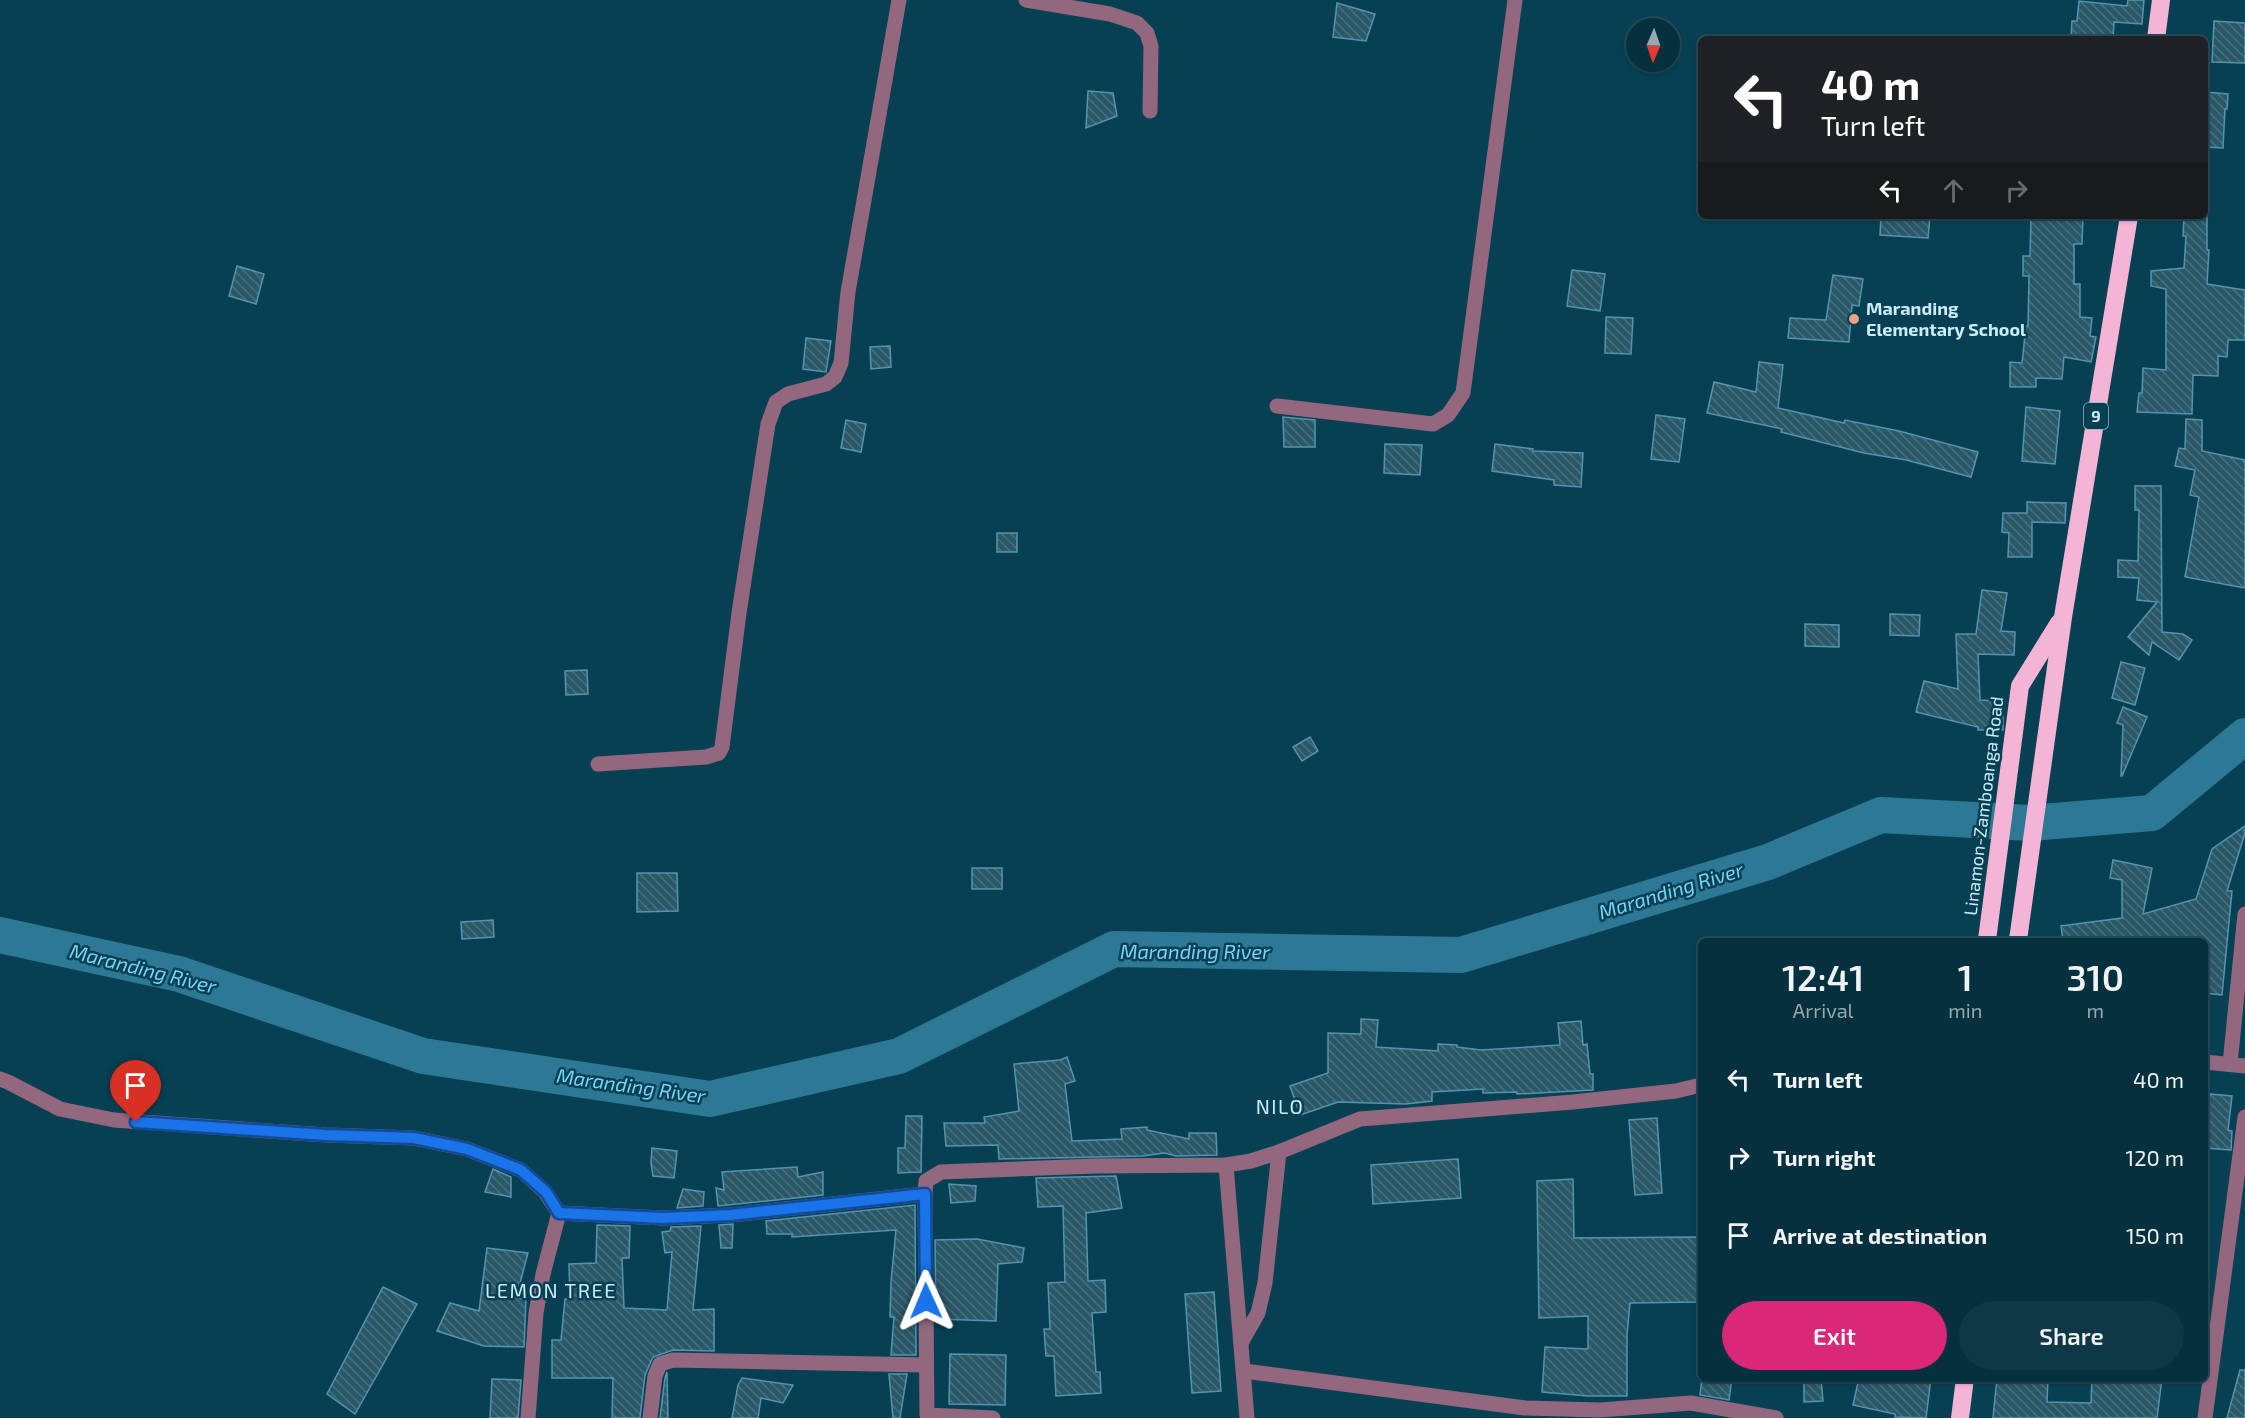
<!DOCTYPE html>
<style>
:root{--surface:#05303e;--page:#0e3845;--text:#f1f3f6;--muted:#97a9b0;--line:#264b58;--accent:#db2777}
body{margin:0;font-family:"Exo 2",sans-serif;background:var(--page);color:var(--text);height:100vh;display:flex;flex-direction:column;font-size:22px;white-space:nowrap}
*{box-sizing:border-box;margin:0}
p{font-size:20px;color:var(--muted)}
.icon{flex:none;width:33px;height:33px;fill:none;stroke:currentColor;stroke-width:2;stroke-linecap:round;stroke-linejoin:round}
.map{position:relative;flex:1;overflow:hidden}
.sheet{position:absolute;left:1698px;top:938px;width:510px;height:444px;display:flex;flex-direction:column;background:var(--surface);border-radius:9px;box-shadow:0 2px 4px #0004,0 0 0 2px var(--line)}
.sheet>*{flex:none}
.guide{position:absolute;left:1698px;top:36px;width:510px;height:183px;border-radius:9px;box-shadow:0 2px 4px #0004,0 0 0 2px var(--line);background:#202124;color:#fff;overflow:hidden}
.needle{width:39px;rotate:182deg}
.tools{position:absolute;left:1626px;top:18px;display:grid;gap:12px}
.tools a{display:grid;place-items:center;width:54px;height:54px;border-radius:50%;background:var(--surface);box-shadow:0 2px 4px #0004,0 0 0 2px var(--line);font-size:30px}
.pin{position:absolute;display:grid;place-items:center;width:51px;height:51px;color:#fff;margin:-62px -26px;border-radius:50% 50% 50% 0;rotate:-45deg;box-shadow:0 0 6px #0007}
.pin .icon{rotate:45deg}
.me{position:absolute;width:66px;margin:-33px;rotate:359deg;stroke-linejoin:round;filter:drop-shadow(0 0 4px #0008)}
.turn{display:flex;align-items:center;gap:21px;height:126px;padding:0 24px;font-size:27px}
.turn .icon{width:78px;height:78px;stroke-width:2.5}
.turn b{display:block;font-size:42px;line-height:51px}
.lanes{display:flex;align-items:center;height:57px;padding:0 24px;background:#0003;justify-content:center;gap:30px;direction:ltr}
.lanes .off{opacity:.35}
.eta{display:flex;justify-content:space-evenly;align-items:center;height:102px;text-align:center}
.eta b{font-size:36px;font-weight:600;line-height:42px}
.action{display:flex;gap:12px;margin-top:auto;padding:12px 24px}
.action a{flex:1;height:69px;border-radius:36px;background:var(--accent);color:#fff;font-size:24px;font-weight:600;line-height:69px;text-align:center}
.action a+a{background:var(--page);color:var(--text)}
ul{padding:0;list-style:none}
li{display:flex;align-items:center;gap:18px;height:78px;padding:0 24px}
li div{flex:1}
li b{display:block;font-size:22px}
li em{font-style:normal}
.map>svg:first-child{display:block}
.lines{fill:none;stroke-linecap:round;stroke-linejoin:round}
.river{stroke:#2d7995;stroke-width:36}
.building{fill:url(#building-back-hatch);stroke:#5395b0;stroke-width:1.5}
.minor{stroke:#93687f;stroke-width:15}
.highway{stroke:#f4b4d6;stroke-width:18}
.route-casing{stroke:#114b97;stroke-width:15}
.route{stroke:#1a73e8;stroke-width:10}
.poi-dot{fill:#f1a17b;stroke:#074053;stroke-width:2}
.labels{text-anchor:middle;stroke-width:5;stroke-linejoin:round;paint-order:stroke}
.shield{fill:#074053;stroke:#90b8c8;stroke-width:1.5}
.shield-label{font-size:16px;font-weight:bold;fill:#cbecfa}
.poi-label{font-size:18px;font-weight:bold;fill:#cbecfa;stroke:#074053;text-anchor:start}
.street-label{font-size:18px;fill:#cbecfa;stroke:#074053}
.water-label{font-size:20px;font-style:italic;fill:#77d4fa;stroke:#074053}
.neighbourhood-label{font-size:20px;letter-spacing:1.5px;fill:#cbecfa;stroke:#074053}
</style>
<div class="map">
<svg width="2245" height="1418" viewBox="0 0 2245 1418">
<defs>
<pattern id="building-back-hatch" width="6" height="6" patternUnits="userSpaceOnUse" patternTransform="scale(1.5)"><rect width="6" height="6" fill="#2b5869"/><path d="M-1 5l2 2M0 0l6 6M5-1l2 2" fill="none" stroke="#48707f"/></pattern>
</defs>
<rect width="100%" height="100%" fill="#074053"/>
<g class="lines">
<polyline class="river" points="0,935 179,974 423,1056 710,1099 899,1056 1114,949 1461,955 1768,862 1881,815 2030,823 2152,813 2245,736"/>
</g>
<g class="building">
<polygon points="2128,0 2144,0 2142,24 2114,22 2113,39 2071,39 2072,21 2077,21 2079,1 2127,6"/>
<polygon points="1337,3 1375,14 1366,41 1333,37"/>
<polygon points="2214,21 2245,23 2245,63 2212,62"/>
<polygon points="1088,91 1113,93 1117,116 1086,128"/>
<polygon points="2205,92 2228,94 2227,109 2225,109 2223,148 2205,147"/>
<polygon points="1881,216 1930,216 1928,238 1880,235"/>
<polygon points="2031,216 2083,216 2082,244 2074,244 2074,284 2080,284 2080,317 2092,318 2090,336 2096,337 2091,362 2064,357 2062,379 2036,378 2036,387 2010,387 2010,362 2022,363 2026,326 2028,326 2029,276 2023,276 2023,256 2030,256"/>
<polygon points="2184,216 2207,216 2207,250 2209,250 2207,284 2245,290 2245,340 2228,340 2227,357 2218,356 2218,376 2193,375 2192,414 2137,412 2139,393 2142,393 2143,368 2166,370 2166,289 2151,286 2151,271 2184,268 2186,236 2183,236"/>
<polygon points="237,266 264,274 256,304 229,296"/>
<polygon points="1572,270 1605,274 1600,311 1567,306"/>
<polygon points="1833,275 1863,279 1859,306 1852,305 1849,342 1788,338 1790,318 1826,320"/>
<polygon points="1606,317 1633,318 1631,354 1605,353"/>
<polygon points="806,338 831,341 826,372 803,369"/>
<polygon points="890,346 891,367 871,369 870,347"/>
<polygon points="1759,362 1783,365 1778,408 1844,423 1845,420 1899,431 1978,452 1971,477 1906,460 1864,453 1781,432 1782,429 1707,413 1714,382 1756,392"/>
<polygon points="2026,407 2060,411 2055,464 2022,461"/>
<polygon points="1656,415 1685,419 1679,462 1651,459"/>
<polygon points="1283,417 1315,420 1315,447 1284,447"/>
<polygon points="2186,419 2202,420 2202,451 2245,460 2245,588 2185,577 2199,497 2190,495 2195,470 2175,466 2179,448 2185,449"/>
<polygon points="846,420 866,424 861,452 841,448"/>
<polygon points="1385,444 1422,445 1420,475 1384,473"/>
<polygon points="1495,444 1533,449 1533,451 1583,453 1581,487 1554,485 1554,480 1492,471"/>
<polygon points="2135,486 2161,486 2162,632 2183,634 2192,640 2179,660 2152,642 2149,655 2128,637 2157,602 2137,600 2139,578 2118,577 2118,560 2138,561 2139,510 2135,510"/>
<polygon points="2027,502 2066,503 2065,523 2032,522 2032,557 2008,557 2009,533 2002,532 2003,513 2027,513"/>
<rect x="997" y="533" width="20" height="19"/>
<polygon points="1982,590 2007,593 2001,631 2015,632 2014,655 1978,654 1980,700 2003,701 2003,730 1978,730 1978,727 1916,712 1924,681 1958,689 1956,634 1976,634"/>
<polygon points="1890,614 1920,615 1919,636 1890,635"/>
<polygon points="1805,624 1839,625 1839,647 1805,646"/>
<polygon points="2121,662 2145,668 2135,705 2112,698"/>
<polygon points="587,670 588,694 566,695 565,671"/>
<polygon points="2123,707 2147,717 2122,776 2121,776 2123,725 2117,723"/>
<polygon points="1310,737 1318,751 1302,761 1293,747"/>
<polygon points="2245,826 2245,833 2227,891 2232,891 2222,995 2205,993 2205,940 2063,940 2061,926 2122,918 2122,880 2110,878 2113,860 2152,868 2143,914 2196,899 2212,849"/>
<rect x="972" y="868" width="30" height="21"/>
<polygon points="637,873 677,873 678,911 637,912"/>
<polygon points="493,920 494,937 462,939 461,922"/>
<polygon points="1361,1019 1378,1020 1376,1047 1438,1051 1438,1044 1457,1045 1457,1047 1481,1050 1560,1045 1558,1023 1581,1021 1583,1045 1587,1044 1590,1074 1593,1074 1593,1090 1517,1094 1517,1092 1483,1093 1483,1089 1432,1092 1432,1101 1406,1104 1338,1102 1300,1115 1290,1086 1328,1073 1328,1033 1361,1034"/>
<polygon points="1067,1057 1075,1081 1065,1084 1072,1141 1122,1139 1121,1129 1147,1127 1147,1130 1189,1139 1189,1133 1216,1133 1217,1155 1176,1156 1165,1153 1142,1156 999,1159 998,1145 946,1146 944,1123 985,1123 984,1117 1019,1111 1014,1064 1060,1060"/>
<polygon points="2210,1094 2232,1096 2228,1130 2232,1131 2231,1150 2205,1148 2205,1129"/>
<polygon points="906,1116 922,1116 921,1172 898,1173 898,1148 905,1148"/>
<polygon points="1657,1118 1662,1193 1635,1195 1629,1120"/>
<polygon points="652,1148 677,1151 674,1178 653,1176 651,1163"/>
<polygon points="1458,1159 1461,1198 1373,1204 1371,1165"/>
<polygon points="797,1167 798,1177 823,1172 823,1195 718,1206 716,1188 724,1190 722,1172"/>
<polygon points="493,1169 511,1177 511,1197 485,1192"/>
<polygon points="1116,1176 1122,1208 1086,1213 1088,1281 1105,1280 1106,1312 1092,1313 1096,1372 1100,1372 1101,1393 1056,1396 1054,1356 1046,1356 1044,1329 1050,1329 1048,1283 1065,1282 1063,1206 1038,1207 1036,1178"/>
<polygon points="1573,1179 1574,1238 1697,1237 1697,1302 1630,1303 1627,1335 1627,1396 1588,1396 1542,1392 1545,1347 1588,1349 1588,1316 1539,1318 1537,1181"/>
<polygon points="949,1184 976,1186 975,1201 951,1203"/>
<polygon points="683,1189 704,1192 703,1206 677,1208"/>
<polygon points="915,1205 916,1355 891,1355 894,1317 890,1317 891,1282 896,1230 792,1237 792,1234 767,1234 766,1221"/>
<polygon points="733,1224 732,1248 721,1248 719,1225"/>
<polygon points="597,1225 630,1226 629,1258 622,1258 624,1308 667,1310 672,1252 665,1253 662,1232 670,1231 671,1227 701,1226 693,1310 714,1309 714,1351 673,1350 653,1357 645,1375 640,1418 612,1418 613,1378 552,1378 552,1340 561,1340 565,1299 570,1299 569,1264 596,1263"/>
<polygon points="977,1239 1024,1248 1022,1262 998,1264 996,1321 936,1319 935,1240"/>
<polygon points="487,1248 528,1253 516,1298 526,1299 524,1347 484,1346 437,1331 450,1303 479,1311"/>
<polygon points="383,1287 417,1304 355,1414 327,1394"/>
<polygon points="1214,1292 1221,1391 1192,1393 1185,1294"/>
<polygon points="950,1354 1006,1355 1005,1405 949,1404"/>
<polygon points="2240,1370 2245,1370 2245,1418 2227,1418"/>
<polygon points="667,1372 668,1418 660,1418 665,1378"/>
<polygon points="889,1374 907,1374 900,1418 893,1418"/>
<polygon points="742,1378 793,1385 783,1403 761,1398 758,1418 732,1418 738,1385"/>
<polygon points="1702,1378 1732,1378 1729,1400 1700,1395"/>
<polygon points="1821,1378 1823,1401 1804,1402 1804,1382"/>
<polygon points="1859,1378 1931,1378 1926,1418 1895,1417 1895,1414 1853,1405"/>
<polygon points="1997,1378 2048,1378 2047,1402 2091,1403 2092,1378 2162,1378 2157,1418 1993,1418"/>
<polygon points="492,1379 521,1380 518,1418 490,1418"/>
</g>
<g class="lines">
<g class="minor">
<polyline points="1026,0 1110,14 1137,23 1147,33 1151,46 1150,111"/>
<polyline points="1277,406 1433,424 1448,415 1463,393 1515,0"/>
<polyline points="598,764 706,757 719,753 722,747 739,613 768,424 776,402 788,394 826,384 835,377 841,363 848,292 899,0"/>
<polyline points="2205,1062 2245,1066"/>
<polyline points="2230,1064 2245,914"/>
<polyline points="0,1079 8,1082 60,1109 114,1120 326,1135 414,1138 467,1149 521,1170 545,1192 559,1213 663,1218 730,1215 925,1194"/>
<polyline points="1226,1165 1247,1418"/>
<polyline points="1241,1343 1258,1313 1265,1283 1279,1152"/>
<polyline points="1244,1371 1525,1408 1601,1410 1691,1403 1776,1418"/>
<polyline points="528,1418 536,1313 543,1274 559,1213"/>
<polyline points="650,1418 655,1376 660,1364 673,1360 926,1365"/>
<polyline points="993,1418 927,1415 925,1194 926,1181 941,1172 1095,1166 1226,1165 1251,1161 1279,1152 1360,1119 1573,1102 1676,1091 1701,1085"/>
<polyline points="2205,1418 2245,1117"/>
</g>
<g class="highway">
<polyline points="2156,39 2161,0"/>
<polyline points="1987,940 2020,686 2059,623"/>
<polyline points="2018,940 2063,617 2129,216"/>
<polyline points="1960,1418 1965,1378"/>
</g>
</g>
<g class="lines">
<g class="route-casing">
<polyline id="route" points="136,1122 326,1135 414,1138 467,1149 521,1170 546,1192 559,1213 663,1218 730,1215 925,1194 926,1301"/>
</g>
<use href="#route" class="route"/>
</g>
<circle class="poi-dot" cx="1854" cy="319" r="6"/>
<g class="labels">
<rect class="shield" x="2084" y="403" width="24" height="26" rx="4.5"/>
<g class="shield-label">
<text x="2096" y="422">9</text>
</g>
<g class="poi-label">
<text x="1866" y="315">Maranding<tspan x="1866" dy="21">Elementary School</tspan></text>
</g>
<g class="street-label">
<text transform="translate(1984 806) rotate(-83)" y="6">Linamon-Zamboanga Road</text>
</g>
<g class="water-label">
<text transform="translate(1671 891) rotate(-17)" y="7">Maranding River</text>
<text x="1195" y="959">Maranding River</text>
<text transform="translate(143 969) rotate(14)" y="7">Maranding River</text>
<text transform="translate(631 1086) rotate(8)" y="7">Maranding River</text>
</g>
<g class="neighbourhood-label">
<text x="1280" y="1114">NILO</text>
<text x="551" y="1298">LEMON TREE</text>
</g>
</g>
</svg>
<div class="tools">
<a><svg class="needle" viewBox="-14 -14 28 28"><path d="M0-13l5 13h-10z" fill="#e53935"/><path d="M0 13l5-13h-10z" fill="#97a9b0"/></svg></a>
</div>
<div class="pin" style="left:136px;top:1122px;background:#d93025"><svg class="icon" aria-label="arrive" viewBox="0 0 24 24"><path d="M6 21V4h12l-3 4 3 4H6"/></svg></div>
<svg class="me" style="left:926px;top:1301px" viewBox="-20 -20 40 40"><path d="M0-17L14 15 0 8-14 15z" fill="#1a73e8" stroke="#fff" stroke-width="4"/></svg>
<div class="guide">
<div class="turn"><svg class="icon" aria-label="left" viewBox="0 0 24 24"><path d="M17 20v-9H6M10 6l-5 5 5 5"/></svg><div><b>40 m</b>Turn left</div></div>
<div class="lanes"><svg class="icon" aria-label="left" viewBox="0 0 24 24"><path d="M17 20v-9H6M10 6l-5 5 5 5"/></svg><svg class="icon off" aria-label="ahead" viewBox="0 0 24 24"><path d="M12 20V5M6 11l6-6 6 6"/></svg><svg class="icon off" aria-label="right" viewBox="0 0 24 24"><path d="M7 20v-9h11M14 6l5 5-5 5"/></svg></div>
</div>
<section class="sheet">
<div class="eta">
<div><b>12:41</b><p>Arrival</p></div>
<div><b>1</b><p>min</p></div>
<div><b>310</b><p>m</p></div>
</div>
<ul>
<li><svg class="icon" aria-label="left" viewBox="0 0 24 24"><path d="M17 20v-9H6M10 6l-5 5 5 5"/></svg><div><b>Turn left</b></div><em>40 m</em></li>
<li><svg class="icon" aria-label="right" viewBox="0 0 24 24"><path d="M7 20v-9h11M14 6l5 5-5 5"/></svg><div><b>Turn right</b></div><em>120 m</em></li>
<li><svg class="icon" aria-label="arrive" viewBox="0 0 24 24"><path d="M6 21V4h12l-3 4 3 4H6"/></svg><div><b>Arrive at destination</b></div><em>150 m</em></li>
</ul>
<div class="action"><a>Exit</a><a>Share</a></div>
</section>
</div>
